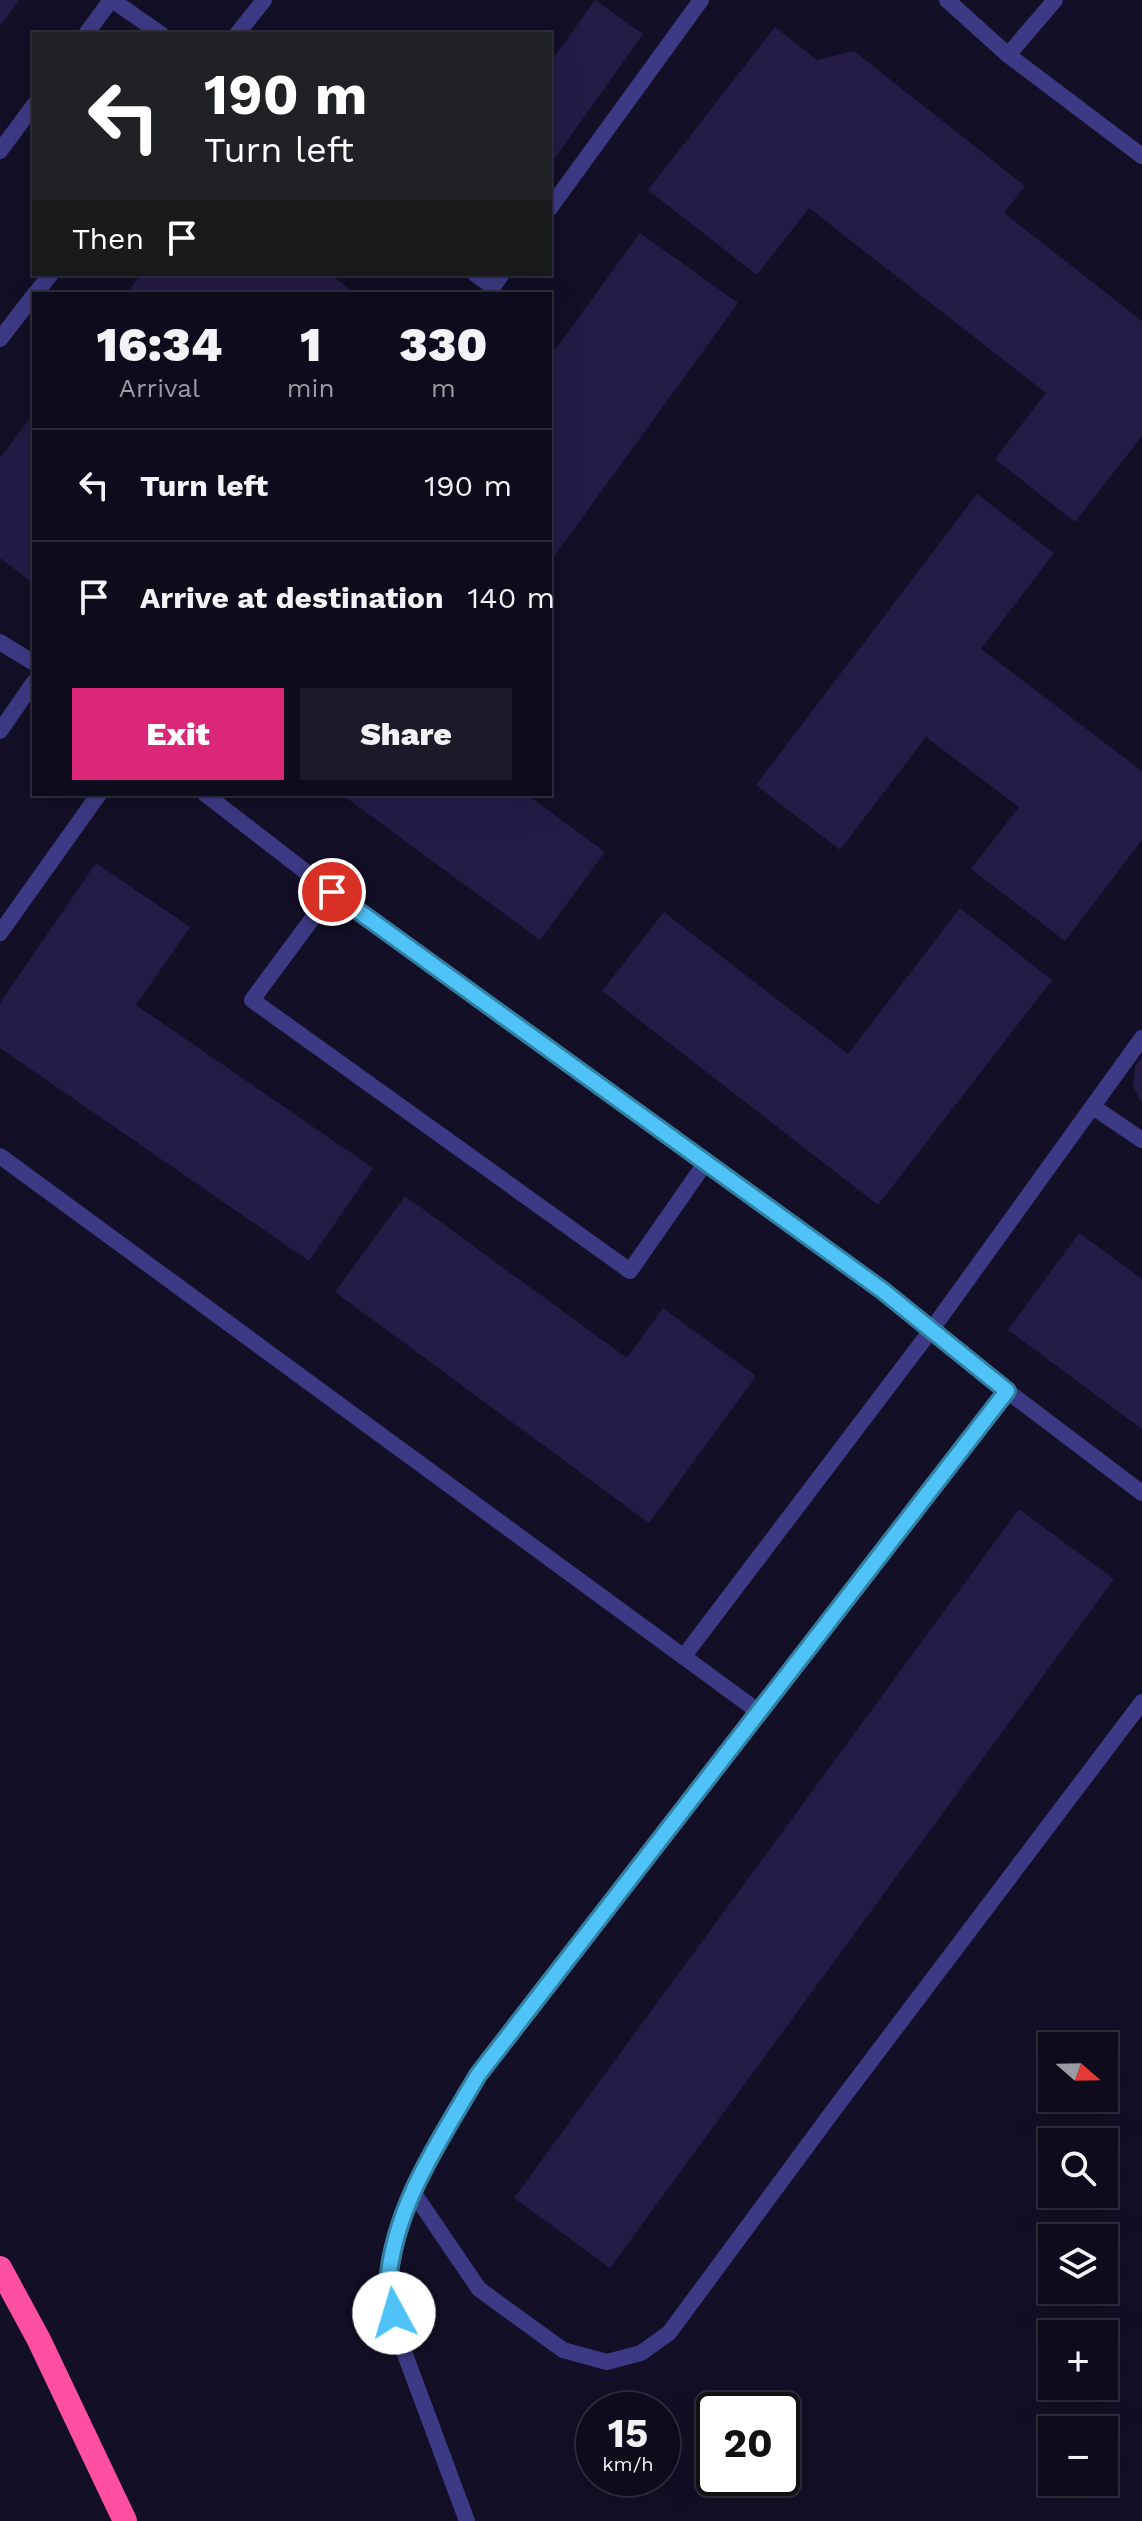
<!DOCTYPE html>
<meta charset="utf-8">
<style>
:root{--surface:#0e0b1c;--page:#1c1929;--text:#f1f3f6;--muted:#9b9ba3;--line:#2e2b3b;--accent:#db2777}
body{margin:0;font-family:"Work Sans",sans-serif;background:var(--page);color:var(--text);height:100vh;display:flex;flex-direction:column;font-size:30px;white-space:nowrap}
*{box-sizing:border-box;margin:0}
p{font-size:26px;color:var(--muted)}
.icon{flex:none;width:44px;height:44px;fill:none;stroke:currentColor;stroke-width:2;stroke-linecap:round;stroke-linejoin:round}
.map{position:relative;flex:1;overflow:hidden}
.panel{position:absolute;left:32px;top:292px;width:520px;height:504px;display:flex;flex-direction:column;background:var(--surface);border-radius:0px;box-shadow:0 8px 32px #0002,0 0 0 2px var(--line)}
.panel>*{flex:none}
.banner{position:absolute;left:32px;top:32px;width:520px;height:244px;border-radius:0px;box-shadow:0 8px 32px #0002,0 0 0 2px var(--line);background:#202124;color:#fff;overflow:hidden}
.needle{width:52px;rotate:110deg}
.buttons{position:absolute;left:1038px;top:2032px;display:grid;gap:16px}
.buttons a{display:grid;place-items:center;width:80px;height:80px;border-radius:0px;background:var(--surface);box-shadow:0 8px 32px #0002,0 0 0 2px var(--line);font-size:40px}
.speed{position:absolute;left:576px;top:2392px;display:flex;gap:16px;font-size:40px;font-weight:700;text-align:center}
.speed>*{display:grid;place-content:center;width:104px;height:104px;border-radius:50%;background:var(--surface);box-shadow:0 8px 32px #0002,0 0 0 2px var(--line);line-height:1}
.speed small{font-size:20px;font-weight:400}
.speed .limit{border:4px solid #111;border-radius:12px;background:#fff;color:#111}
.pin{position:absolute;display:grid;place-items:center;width:68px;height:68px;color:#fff;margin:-34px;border:4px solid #fff;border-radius:50%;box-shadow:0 2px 8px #0007}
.me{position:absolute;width:88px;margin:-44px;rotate:354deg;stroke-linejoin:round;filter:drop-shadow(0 0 6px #0008)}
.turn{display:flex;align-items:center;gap:28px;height:168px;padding:0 40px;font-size:36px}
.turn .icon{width:104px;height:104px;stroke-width:2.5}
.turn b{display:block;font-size:56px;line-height:68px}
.then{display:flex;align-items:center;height:76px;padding:0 40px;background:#0003;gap:16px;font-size:30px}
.eta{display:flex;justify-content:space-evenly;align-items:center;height:136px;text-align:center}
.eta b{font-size:48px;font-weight:800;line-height:56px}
.cta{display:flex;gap:16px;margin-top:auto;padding:16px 40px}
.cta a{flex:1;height:92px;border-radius:0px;background:var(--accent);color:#fff;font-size:32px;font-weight:800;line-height:92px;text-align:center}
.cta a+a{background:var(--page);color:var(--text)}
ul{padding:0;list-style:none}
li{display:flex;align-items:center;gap:24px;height:112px;padding:0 40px;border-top:2px solid var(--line)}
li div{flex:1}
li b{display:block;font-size:30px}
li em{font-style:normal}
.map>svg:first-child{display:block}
.building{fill:#241b47}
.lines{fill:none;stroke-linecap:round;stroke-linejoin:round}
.service{stroke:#3d3a85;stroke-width:16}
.motorway{stroke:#ff4fa3;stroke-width:24}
.route-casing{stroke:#337fa1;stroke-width:20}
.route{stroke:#4fc3f7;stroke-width:14}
</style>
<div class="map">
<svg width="1142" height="2521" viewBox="0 0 1142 2521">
<rect width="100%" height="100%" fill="#130f26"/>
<g class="building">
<polygon points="0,0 19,0 0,26"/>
<polygon points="595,0 643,34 550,165 550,63"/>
<polygon points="775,27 817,60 854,51 1025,186 1004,213 1142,321 1142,436 1075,522 995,459 1046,393 809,208 757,275 648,190"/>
<polygon points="640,233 738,303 550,562 550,357"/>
<polygon points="141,274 330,274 356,294 126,294"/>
<polygon points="34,413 34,584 0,558 0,458"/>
<polygon points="977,494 1054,553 981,649 1142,771 1142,840 1065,941 971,869 1019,807 926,737 840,850 756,785"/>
<polygon points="341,794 526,794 605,852 540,940"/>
<polygon points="96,863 190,927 136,1005 373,1168 309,1261 0,1048 0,1003"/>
<polygon points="960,908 1052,980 878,1205 602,991 664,912 848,1054"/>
<polygon points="1142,1057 1142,1103 1133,1087 1135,1067"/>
<polygon points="405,1196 627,1358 663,1308 756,1376 649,1523 335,1292"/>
<polygon points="1079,1233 1142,1279 1142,1429 1008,1330"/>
<polygon points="1019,1509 1114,1579 610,2268 514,2198"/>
</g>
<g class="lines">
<g class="service">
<polyline points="112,0 161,34"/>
<polyline points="947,0 1008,55 1142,156"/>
<polyline points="86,34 111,0"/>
<polyline points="237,34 264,0"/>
<polyline points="1008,55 1055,0"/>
<polyline points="0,151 34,105"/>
<polyline points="550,208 701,0"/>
<polyline points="475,274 493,287 502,274"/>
<polyline points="35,294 51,274"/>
<polyline points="0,339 34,295"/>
<polyline points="0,642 34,663"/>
<polyline points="0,731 34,682"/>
<polyline points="205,794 332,892 882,1290 1007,1391 478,2075 417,2180 398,2231 388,2286 400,2341 467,2521"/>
<polyline points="332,892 252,1000 630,1271 706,1162"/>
<polyline points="0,933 99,794"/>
<polyline points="1093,1107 1142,1140"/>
<polyline points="0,1156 759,1712"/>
<polyline points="1007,1391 1142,1493"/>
<polyline points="684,1656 932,1329 1142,1038"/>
<polyline points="413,2192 479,2289 563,2350 607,2362 641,2353 669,2333 833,2111 1142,1702"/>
</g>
<polyline class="motorway" points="0,2268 39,2340 125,2521"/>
</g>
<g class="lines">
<g class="route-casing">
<path id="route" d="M 332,892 L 882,1290 L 1007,1391 L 478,2075 C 440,2140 394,2206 388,2283 C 387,2293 392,2304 394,2313"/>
</g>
<use href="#route" class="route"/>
</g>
</svg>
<div class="buttons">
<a><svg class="needle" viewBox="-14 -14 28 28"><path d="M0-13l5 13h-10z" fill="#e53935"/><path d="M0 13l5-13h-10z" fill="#9b9ba3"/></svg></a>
<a><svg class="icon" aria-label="search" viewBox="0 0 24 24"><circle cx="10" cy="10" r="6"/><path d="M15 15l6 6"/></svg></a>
<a><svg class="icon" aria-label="layers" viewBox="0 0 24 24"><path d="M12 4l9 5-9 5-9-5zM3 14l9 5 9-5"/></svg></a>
<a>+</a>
<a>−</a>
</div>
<div class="speed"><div>15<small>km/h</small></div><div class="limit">20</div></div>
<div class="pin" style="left:332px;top:892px;background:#d93025"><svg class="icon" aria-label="arrive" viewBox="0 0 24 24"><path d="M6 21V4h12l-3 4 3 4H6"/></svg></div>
<svg class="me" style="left:394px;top:2313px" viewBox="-20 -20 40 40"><circle r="19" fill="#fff"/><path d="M0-13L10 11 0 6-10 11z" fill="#4fc3f7"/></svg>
<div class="banner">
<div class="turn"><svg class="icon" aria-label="left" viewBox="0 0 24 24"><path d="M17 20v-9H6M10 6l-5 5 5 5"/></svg><div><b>190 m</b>Turn left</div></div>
<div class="then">Then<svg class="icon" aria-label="arrive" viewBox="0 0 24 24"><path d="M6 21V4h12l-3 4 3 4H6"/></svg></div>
</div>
<section class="panel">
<div class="eta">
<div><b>16:34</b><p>Arrival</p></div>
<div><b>1</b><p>min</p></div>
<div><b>330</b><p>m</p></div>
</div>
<ul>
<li><svg class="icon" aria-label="left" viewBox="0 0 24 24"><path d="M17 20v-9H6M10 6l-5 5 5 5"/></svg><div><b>Turn left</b></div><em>190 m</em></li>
<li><svg class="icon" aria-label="arrive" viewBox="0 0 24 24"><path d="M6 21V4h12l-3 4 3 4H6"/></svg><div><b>Arrive at destination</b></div><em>140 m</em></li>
</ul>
<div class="cta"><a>Exit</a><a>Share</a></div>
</section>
</div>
